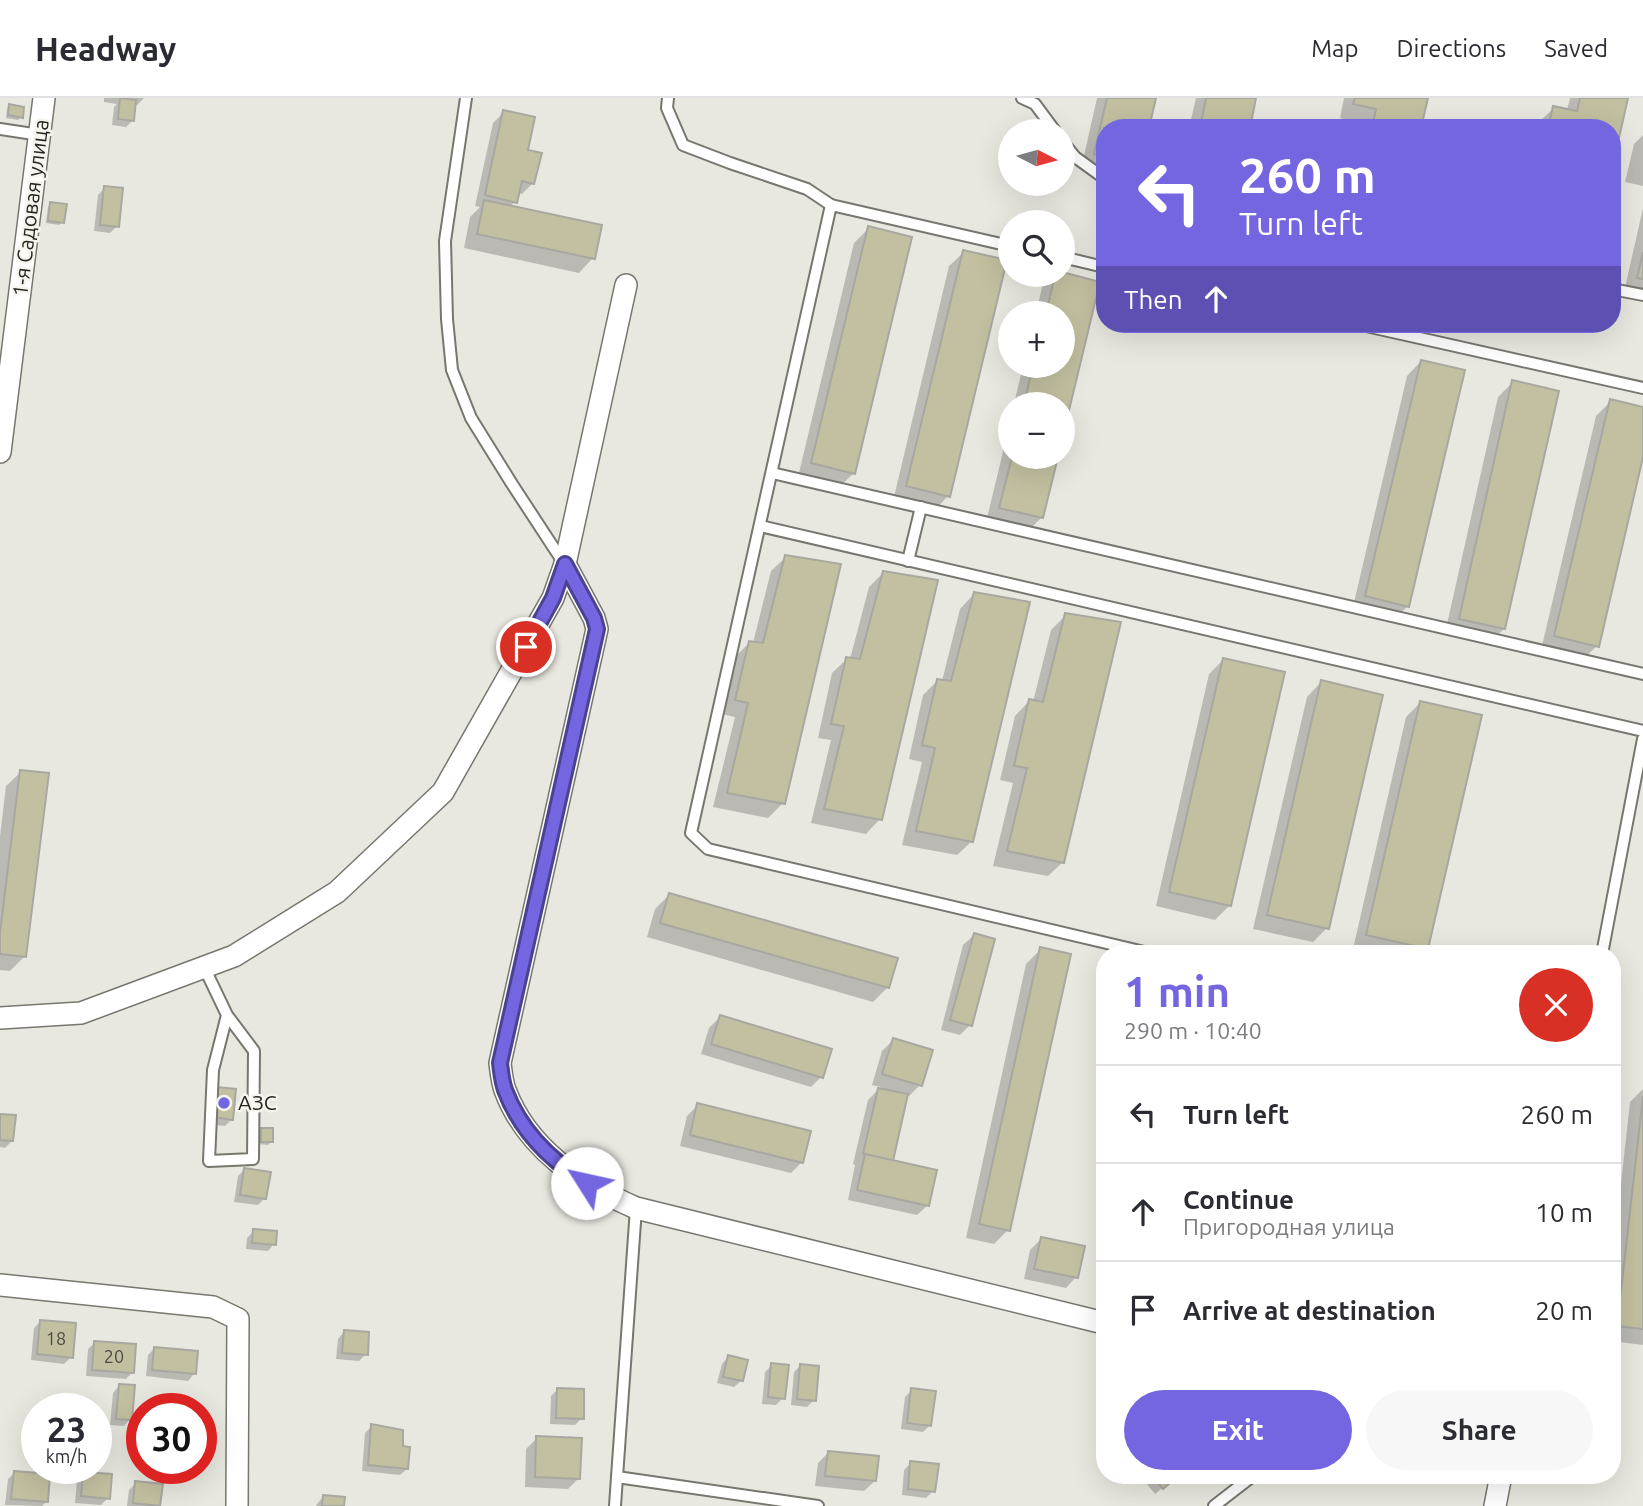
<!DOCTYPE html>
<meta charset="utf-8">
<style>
:root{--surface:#fff;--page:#f7f7f7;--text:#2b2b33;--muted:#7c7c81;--line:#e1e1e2;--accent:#7366e0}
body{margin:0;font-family:Ubuntu,sans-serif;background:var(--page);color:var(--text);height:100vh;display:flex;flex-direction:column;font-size:26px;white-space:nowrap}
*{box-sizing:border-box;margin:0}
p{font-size:23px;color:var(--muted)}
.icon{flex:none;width:38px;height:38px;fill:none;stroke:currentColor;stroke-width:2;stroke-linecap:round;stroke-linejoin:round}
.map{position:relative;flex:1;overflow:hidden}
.side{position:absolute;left:1096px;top:847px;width:525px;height:539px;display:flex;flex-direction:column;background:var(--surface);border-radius:28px;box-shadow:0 7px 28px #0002}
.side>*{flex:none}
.banner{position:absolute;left:1096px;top:21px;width:525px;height:214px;border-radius:28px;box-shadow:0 7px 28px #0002;background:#7366e0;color:#fff;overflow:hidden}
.needle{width:46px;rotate:96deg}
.tools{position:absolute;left:998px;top:21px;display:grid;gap:14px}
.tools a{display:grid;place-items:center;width:77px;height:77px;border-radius:50%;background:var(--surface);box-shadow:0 7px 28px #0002;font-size:35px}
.speed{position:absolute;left:21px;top:1295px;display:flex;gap:14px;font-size:35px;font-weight:700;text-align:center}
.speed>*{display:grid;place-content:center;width:91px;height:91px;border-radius:50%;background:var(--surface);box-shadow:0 7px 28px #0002;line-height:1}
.speed small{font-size:18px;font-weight:400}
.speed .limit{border:10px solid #d22;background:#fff;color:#111}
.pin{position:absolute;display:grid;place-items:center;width:60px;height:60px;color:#fff;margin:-30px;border:4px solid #fff;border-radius:50%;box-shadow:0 2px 7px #0007}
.me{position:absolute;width:77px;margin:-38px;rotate:305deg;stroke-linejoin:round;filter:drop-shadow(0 0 5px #0008)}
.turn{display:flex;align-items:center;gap:24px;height:147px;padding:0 28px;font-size:32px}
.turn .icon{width:91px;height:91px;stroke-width:2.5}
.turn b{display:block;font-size:49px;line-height:60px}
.then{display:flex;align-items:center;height:66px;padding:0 28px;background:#0003;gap:14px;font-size:26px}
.round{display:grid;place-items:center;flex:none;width:74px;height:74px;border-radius:37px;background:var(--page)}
.head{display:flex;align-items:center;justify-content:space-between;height:119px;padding:0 28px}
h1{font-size:42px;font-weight:700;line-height:52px;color:var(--accent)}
.action{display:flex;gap:14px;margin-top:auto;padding:14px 28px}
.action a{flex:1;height:80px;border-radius:42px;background:var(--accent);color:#fff;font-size:28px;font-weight:700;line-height:80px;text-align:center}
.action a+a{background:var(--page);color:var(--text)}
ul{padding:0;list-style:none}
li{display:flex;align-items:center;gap:21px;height:98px;padding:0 28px;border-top:2px solid var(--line)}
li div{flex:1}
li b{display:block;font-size:26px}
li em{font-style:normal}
header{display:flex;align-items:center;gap:42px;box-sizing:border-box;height:98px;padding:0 35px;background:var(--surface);border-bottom:2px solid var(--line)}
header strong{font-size:33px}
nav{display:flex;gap:38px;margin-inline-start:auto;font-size:24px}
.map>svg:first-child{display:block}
.shadow{fill:#0003}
.building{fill:#c3c0a1;stroke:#a8a8a0;stroke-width:2}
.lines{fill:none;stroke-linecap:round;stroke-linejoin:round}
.service-casing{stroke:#77776f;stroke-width:14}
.minor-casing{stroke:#77776f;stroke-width:24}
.service{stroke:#fff;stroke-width:10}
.minor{stroke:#fff;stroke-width:21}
.route-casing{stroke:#4b4292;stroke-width:18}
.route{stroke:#7366e0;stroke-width:12}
.poi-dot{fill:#7366e0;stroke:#f6f5ed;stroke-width:2.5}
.labels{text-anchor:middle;stroke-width:5;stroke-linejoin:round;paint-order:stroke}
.number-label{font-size:18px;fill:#4d4c42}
.street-label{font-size:21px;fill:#262522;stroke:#f6f5ed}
.poi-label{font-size:21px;fill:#262522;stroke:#f6f5ed;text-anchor:start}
</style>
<header>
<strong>Headway</strong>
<nav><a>Map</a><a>Directions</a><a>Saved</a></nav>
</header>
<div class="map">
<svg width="1643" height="1408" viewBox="0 0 1643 1408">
<rect width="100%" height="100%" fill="#e9e8e0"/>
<g class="shadow">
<polygon points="104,0 144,0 134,10 133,22 126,29 112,27 114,9 117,6 104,4"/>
<polygon points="1097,0 1154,0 1104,30 1104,76 1081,71"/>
<polygon points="1196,0 1255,0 1248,30 1189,30"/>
<polygon points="1344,0 1426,0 1419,30 1361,30 1362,26 1340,20"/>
<polygon points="1570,0 1626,0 1612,63 1612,30 1538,30 1539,24 1554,10 1567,12"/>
<polygon points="10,8 21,19 18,22 6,20 7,11"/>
<polygon points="504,14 526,53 533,85 522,96 517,95 515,104 509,109 593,160 579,175 464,150 470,119 480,109 475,108 493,25"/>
<polygon points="1643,37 1643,88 1625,84 1634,46"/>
<polygon points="105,90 117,128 110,135 94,133 98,97"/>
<polygon points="51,106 62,124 59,127 46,125 48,109"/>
<polygon points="1643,110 1643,199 1624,194"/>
<polygon points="869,130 854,375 839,389 798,379 854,145"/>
<polygon points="964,154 948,398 934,413 893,403 949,168"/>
<polygon points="1062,176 1098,185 1062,334 1062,306 1014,306 1023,268 1062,268 1062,215 1036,215 1042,189 1055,177"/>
<polygon points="1421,263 1408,508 1393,522 1352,513 1407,278"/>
<polygon points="1513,284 1504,531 1489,545 1445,535 1498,299"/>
<polygon points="1611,303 1643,311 1643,351 1597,548 1582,562 1541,552 1596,318"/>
<polygon points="1010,325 1010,359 1056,359 1042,419 1027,434 986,424"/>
<polygon points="786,459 783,705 768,720 713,709 735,619 722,616 735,559 749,545 753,545 771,473"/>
<polygon points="883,475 880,721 866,736 811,725 831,642 818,640 832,575 847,561 850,561 869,489"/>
<polygon points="974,496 972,743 957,757 902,747 922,664 909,661 923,597 938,582 942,583 960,511"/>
<polygon points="1066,517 1063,764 1048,778 993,768 1013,685 1000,682 1015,618 1029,603 1033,604 1051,532"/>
<polygon points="1224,561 1230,807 1215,822 1156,808 1209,576"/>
<polygon points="1321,584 1327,830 1313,844 1253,831 1307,599"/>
<polygon points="1421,604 1426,850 1421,856 1374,856 1353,851 1406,619"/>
<polygon points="21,674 25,858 10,873 0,872 0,738 6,688"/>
<polygon points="669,797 888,889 873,904 647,839 655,811"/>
<polygon points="974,837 970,927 960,937 941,932 963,847"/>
<polygon points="1041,851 1008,1132 994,1146 966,1140 1026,866"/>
<polygon points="720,919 821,979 811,989 701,956 709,930"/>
<polygon points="893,942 920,987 909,998 906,997 891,1064 928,1107 917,1117 848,1102 855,1067 853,1066 868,1002 881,989 872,987 882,953"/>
<polygon points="216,991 232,1021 225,1028 207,1026"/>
<polygon points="1643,991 1643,1247 1612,1243 1612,1168 1630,1004"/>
<polygon points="698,1007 802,1064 791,1075 680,1048 687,1018"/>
<polygon points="0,1018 12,1043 5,1050 0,1049"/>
<polygon points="262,1031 271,1044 268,1047 258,1046 259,1034"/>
<polygon points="244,1072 265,1100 258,1107 234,1104 238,1078"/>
<polygon points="254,1133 274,1146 268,1153 246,1151 247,1140"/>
<polygon points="1041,1141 1076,1179 1066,1190 1024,1181 1030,1152"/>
<polygon points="41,1223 71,1259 64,1266 31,1262 34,1230"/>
<polygon points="344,1234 366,1256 359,1263 336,1261 338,1241"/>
<polygon points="95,1245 133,1274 126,1281 86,1278 88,1251"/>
<polygon points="154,1251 194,1276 188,1283 146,1278 148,1257"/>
<polygon points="728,1259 741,1283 734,1289 717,1285 722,1266"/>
<polygon points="772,1267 783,1300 776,1307 762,1306 765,1274"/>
<polygon points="801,1267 814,1302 807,1309 791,1307 794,1274"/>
<polygon points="119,1288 130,1321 124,1328 110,1327 113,1295"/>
<polygon points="557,1292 582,1320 575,1327 550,1326 551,1298"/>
<polygon points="912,1292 930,1327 923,1334 901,1331 905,1299"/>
<polygon points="372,1328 401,1350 407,1371 400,1377 362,1373 365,1335"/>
<polygon points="537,1340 579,1380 568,1391 525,1389 526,1351"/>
<polygon points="828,1355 875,1383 864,1393 815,1388 818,1365"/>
<polygon points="911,1365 933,1393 926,1400 902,1397 904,1372"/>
<polygon points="160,1370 187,1370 182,1376 159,1373"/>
<polygon points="15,1374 46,1404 42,1408 5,1407 8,1381"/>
<polygon points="84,1376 108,1400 101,1407 75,1405 77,1382"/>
<polygon points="1145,1377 1194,1377 1186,1384 1177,1378 1155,1396 1142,1380"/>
<polygon points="136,1385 159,1407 158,1408 127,1408 129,1392"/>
<polygon points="323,1399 342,1408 316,1408 317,1406"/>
</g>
<g class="building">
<polygon points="120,0 136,2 134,23 118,21"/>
<polygon points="1107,0 1156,0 1149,30 1104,30 1104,59 1094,56"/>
<polygon points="1206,0 1256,0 1250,30 1200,30"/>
<polygon points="1355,0 1428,0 1421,30 1372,30 1376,11 1353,6"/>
<polygon points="1580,0 1628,0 1612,71 1612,30 1548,30 1553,8 1577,13"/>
<polygon points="9,6 24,9 23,20 8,17"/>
<polygon points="503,12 535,19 528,52 542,55 534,86 522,83 517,105 485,97"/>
<polygon points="104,88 123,90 119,129 100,127"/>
<polygon points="484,102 602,127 595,161 477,136"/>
<polygon points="50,104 67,106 64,125 48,123"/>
<polygon points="868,128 912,139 855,376 811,365"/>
<polygon points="963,152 1007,162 950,399 906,388"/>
<polygon points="1643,154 1643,181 1637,180"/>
<polygon points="1062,174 1100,184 1062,341 1062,306 1024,306 1033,268 1062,268 1062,215 1046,215 1055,177 1062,177"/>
<polygon points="1421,262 1465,272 1409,509 1365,498"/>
<polygon points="1512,282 1559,293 1505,531 1459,521"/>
<polygon points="1610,301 1643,309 1643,359 1599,549 1554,538"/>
<polygon points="1012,359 1058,359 1043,420 999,410"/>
<polygon points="785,457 841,466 785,706 727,695 748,605 735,602 749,543 763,545"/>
<polygon points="883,473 938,482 882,722 824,711 844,628 831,626 846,559 860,561"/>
<polygon points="974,494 1030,504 973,744 916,733 935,650 922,647 937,581 951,583"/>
<polygon points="1065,515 1121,524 1064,765 1007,753 1027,670 1014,668 1029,601 1043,604"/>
<polygon points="1223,560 1285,574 1231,808 1169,794"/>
<polygon points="1321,582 1383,597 1329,831 1267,817"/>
<polygon points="1420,603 1482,617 1428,851 1366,837"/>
<polygon points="20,672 49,675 26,859 0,856 0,835"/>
<polygon points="669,795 898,860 889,890 660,825"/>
<polygon points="974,835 995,841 972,928 950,922"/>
<polygon points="1040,849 1071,856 1010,1133 979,1126"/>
<polygon points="720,917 832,951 823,980 711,946"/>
<polygon points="893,940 933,952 922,988 882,976"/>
<polygon points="216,989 236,991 233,1022 213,1019"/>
<polygon points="878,990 908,996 893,1063 863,1056"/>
<polygon points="1643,998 1643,1231 1617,1228"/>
<polygon points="697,1005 811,1033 803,1065 690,1037"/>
<polygon points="0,1016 16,1017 13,1043 0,1042"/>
<rect x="261" y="1030" width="12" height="14"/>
<polygon points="865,1056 937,1072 929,1108 857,1092"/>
<polygon points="244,1070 271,1074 266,1101 240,1097"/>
<polygon points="253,1131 277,1133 276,1147 252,1145"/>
<polygon points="1041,1139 1085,1148 1078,1180 1034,1171"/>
<polygon points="40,1222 76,1225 73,1260 37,1256"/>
<polygon points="344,1232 369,1234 368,1257 342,1255"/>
<polygon points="94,1243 136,1246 134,1275 92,1272"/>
<polygon points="154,1249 198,1253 196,1276 152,1272"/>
<polygon points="728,1257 748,1262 743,1283 723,1279"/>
<polygon points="771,1265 789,1267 785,1301 768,1299"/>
<polygon points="800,1266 819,1268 816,1303 797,1301"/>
<polygon points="119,1286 135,1287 132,1322 116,1321"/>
<polygon points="557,1290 584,1291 584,1321 556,1320"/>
<polygon points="911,1290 936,1293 931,1328 907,1325"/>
<polygon points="371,1326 403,1332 403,1348 410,1349 408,1371 368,1367"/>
<polygon points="536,1338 582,1340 580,1381 535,1379"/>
<polygon points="828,1353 879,1358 876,1383 825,1378"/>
<polygon points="910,1363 939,1366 935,1394 908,1391"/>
<polygon points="14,1373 50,1376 48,1404 11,1401"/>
<polygon points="83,1374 112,1376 110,1401 81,1398"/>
<polygon points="1152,1377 1179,1377 1163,1391"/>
<polygon points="135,1383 163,1386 160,1408 133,1405"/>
<polygon points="323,1397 345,1399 344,1408 322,1408"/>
</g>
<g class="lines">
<g class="service-casing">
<g id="service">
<polyline points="466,0 445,143 447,221 452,272 471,320 512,386 563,464"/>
<polyline points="668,0 667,10 683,47 730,65 807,91 831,107"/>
<polyline points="1022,0 1035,6 1055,33"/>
<polyline points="0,31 40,37"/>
<polyline points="1062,43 1075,59 1104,80"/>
<polyline points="1010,148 831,107 691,735 708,751 1153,856"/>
<polyline points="1062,159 1104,169"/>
<polyline points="1612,191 1643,197"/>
<polyline points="1357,226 1643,290"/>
<polyline points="772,375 1643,576"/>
<polyline points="760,428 1643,633"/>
<polyline points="908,463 921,409"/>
<polyline points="1602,856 1643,641"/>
<polyline points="204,869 227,917 213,972 209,1063 253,1061 254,953 227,917"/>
<polyline points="617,1379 636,1110"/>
<polyline points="615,1408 617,1379 818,1408"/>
<polyline points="1214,1408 1254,1377"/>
</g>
</g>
<g class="minor-casing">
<g id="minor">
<polyline points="0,354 44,0"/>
<path d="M 565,466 L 594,520 L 597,531 L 500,965 C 501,973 502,984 505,992 C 527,1051 581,1086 636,1110 L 1104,1225"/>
<polyline points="0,920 81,915 234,858 337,794 443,694 553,500 565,466 626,187"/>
<polyline points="0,1187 213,1209 238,1221 237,1408"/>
<polyline points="1495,1408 1501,1377"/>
</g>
</g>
<use href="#service" class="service"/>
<use href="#minor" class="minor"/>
</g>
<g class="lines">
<g class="route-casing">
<path id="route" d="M 526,549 L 553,500 L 565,466 L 594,520 L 597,531 L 500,965 C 501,973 502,984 505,992 C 520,1032 551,1063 587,1085"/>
</g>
<use href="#route" class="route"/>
</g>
<circle class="poi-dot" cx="224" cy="1005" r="7"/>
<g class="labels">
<g class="number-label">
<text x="56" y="1247">18</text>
<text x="114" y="1265">20</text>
</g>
<g class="street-label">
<text transform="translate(31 110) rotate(-83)" y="7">1-я Садовая улица</text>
</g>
<g class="poi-label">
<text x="238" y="1012">АЗС</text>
</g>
</g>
</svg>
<div class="tools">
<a><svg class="needle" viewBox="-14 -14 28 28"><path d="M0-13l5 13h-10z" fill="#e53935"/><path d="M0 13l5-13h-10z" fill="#7c7c81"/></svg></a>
<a><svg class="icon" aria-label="search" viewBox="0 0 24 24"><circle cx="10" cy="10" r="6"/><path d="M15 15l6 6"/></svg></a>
<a>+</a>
<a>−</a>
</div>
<div class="speed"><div>23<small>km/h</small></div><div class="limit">30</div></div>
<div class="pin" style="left:526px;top:549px;background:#d93025"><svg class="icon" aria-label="arrive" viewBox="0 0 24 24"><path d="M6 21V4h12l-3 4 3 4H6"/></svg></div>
<svg class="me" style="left:587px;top:1085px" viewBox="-20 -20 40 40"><circle r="19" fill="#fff"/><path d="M0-13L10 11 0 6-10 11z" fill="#7366e0"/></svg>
<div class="banner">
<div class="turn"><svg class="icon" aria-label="left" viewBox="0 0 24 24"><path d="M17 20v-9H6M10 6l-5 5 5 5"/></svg><div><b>260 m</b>Turn left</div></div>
<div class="then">Then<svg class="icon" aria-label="ahead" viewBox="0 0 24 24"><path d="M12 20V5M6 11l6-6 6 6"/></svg></div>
</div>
<section class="side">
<div class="head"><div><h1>1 min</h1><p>290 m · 10:40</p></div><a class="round" style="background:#d93025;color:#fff"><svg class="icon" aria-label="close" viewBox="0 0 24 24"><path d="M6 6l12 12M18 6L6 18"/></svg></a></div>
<ul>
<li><svg class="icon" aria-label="left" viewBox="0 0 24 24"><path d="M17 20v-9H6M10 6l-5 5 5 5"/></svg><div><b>Turn left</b></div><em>260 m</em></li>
<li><svg class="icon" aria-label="ahead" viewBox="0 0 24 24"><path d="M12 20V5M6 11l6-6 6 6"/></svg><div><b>Continue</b><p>Пригородная улица</p></div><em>10 m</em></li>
<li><svg class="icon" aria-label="arrive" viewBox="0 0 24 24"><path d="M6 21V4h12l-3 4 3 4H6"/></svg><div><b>Arrive at destination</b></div><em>20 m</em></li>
</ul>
<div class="action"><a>Exit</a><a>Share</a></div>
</section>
</div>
